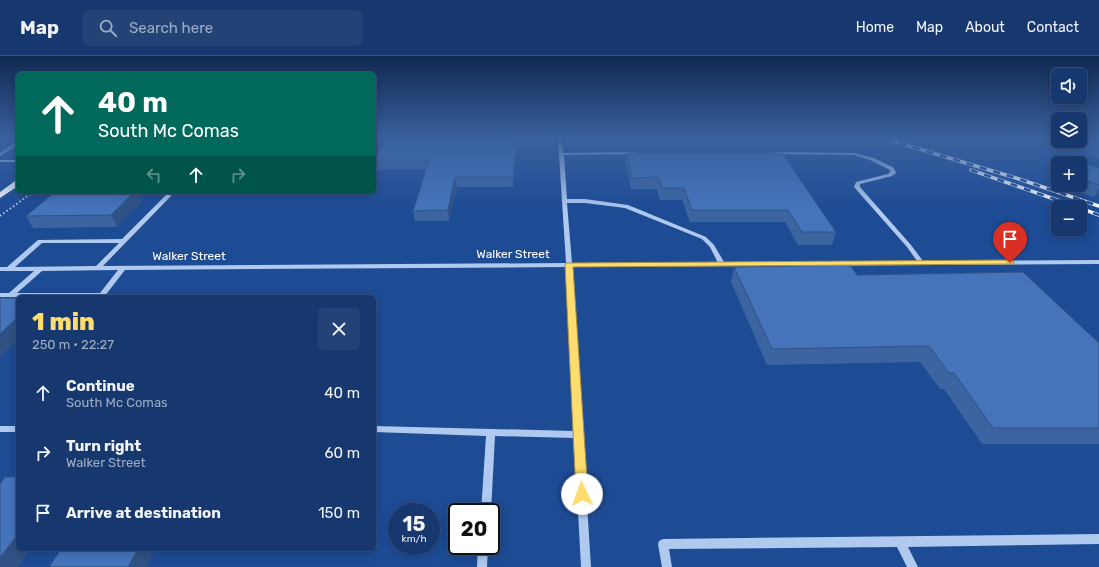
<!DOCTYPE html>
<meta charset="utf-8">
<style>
:root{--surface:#16386f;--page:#234377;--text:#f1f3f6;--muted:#9eacc3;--line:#355282;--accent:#fedc6e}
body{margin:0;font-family:Rubik,sans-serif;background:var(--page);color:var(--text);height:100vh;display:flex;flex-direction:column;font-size:15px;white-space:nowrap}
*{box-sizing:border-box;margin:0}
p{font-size:13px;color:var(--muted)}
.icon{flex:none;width:22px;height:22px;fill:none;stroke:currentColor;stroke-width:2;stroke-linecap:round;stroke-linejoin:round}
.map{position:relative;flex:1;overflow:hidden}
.side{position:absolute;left:16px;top:239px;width:360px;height:256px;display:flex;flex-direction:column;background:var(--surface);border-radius:6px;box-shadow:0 2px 10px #0003,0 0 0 1px var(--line)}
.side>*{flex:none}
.banner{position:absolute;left:16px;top:16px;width:360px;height:122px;border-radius:6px;box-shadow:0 2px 10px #0003,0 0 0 1px var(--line);background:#00695c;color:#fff;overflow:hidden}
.fabs{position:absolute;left:1051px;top:12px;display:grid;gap:8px}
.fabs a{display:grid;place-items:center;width:36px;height:36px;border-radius:6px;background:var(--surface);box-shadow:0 2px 10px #0003,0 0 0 1px var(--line);font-size:20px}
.speed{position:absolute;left:388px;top:447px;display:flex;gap:8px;font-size:20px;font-weight:700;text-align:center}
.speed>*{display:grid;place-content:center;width:52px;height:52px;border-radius:50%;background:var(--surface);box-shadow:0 2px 10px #0003,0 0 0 1px var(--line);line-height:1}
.speed small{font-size:10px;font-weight:400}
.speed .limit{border:2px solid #111;border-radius:6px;background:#fff;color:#111}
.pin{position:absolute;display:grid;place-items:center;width:34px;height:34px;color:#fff;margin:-41px -17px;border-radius:50% 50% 50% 0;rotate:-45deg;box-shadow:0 0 4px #0007}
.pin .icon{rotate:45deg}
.me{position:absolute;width:44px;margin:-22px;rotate:357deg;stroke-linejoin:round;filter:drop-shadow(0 0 3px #0008)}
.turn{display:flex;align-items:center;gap:14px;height:84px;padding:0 16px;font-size:18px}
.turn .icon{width:52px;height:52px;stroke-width:2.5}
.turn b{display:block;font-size:28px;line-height:34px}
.lanes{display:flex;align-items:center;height:38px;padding:0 16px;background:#0003;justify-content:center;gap:20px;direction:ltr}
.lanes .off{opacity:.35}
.round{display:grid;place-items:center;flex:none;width:42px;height:42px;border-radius:6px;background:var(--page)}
.head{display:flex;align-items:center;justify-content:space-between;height:68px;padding:0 16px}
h1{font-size:24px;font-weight:800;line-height:30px;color:var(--accent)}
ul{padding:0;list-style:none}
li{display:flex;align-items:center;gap:12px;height:60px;padding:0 16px}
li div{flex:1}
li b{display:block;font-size:15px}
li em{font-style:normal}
header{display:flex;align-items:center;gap:24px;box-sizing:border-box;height:56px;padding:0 20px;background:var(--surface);border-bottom:1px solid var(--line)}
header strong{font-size:19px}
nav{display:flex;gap:22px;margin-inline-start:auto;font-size:14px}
.search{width:280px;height:36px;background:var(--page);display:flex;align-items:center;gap:10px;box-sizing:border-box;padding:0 14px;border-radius:6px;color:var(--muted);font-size:15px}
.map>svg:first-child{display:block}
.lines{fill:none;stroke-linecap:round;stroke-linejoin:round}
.path{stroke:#afc9ef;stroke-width:2;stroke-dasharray:1.5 2.5;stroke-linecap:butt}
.minor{fill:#afc9ef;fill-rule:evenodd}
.major{fill:#f7faff;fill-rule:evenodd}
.rail-casing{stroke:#fff;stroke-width:3.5}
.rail{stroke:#1d4b94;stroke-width:2.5;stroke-dasharray:7;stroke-linecap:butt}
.wall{fill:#3b64a1}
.shaded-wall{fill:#305183}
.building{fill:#4574bb;stroke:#305183}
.route{fill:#fedc6e;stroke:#a58f48}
.labels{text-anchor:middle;stroke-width:4;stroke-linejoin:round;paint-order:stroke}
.street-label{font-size:12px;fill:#fff;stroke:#1d4b94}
</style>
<header>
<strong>Map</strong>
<div class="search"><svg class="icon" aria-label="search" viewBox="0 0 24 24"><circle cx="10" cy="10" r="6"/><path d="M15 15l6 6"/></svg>Search here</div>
<nav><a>Home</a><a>Map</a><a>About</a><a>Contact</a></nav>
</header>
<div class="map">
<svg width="1099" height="511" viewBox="0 0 1099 511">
<rect width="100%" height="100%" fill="#1d4b94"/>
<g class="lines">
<polyline class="path" points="0,160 33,136"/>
<g class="minor">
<path d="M 558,83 L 562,83 L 563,97 L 635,96 L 637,97 L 635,98 L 564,99 L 567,143 L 585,143 L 628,149 L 706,181 L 714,189 L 724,206 L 917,205 L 907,191 L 854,131 L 856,126 L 888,118 L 890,116 L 890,114 L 870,104 L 854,99 L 771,98 L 771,96 L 773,96 L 854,97 L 874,102 L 894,112 L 896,117 L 892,120 L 860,128 L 860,131 L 911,189 L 923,205 L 1099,204 L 1099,208 L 572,211 L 591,511 L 581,511 L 574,382 L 495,380 L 491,456 L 481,456 L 486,380 L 374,376 L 374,370 L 574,375 L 566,211 L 125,214 L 104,241 L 0,241 L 0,237 L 9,237 L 34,215 L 0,215 L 0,211 L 7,211 L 38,184 L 122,183 L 167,138 L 171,138 L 171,140 L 103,210 L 566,207 ZM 567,147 L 585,147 L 625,152 L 702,183 L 710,191 L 718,207 L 572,207 ZM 42,187 L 119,187 L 96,210 L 15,211 ZM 118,214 L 100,237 L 17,237 L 42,215 Z"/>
<polygon points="16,86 18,86 18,89 0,100 0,97"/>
<rect x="0" y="104" width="18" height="2"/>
<rect x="0" y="370" width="18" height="6"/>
<polygon points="1099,478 1099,488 908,491 918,511 907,511 897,491 669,493 672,511 662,511 658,488 659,485 663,483"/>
<polygon points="478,490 488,490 487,511 477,511"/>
</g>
<polygon class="major" points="15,125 18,125 18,130 0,142 0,136"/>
<g class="rail-casing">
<g id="rail">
<polyline points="886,83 1019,123 1099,150"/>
<polyline points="971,114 1077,151"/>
<polyline points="1080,152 1099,159"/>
</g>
</g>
<use href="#rail" class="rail"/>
</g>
<g class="wall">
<polygon points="517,83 517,92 513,131 457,131 449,165 415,165 413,155 426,114 376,114 374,104"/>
<polygon points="1080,83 1099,83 1099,103 1070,85 1080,85"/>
<polygon points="627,97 782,97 836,176 832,189 798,189 785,166 690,166 682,144 660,144 657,133 631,133 626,108"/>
<polygon points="1061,100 1099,112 1099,137 1094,141 1058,129 1080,129 1080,107 1058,107 1058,129 1050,126 1054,111"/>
<polygon points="55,136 137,136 142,146 117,171 33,172 26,160"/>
<polygon points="734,211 857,219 1099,287 1099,388 982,388 944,333 940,333 920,306 767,309 731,226"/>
</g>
<g class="shaded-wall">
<polygon points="517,83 517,92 513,131 513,121"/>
<polygon points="455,121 457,131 449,165 448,154"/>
<polygon points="1099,132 1099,137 1094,141"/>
<polygon points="134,136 137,136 142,146 117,171 111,159"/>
<polygon points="18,261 18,284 0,302 0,278"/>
<polygon points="18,478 18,493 30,493 18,511 0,511 0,502"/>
<polygon points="138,493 155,493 146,511 128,511"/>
</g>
<g class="building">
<polygon points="385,83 517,83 513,121 455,121 448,154 413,155 429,104 374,104"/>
<polygon points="627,97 782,97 836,176 802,176 788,154 692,154 684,132 662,132 659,121 632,122"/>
<polygon points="1061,100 1099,112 1099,129 1080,122 1080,107 1058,107"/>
<polygon points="1058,108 1058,115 1056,115"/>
<polygon points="55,136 134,136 111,159 26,160"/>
<polygon points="850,209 857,219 1023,216 1099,287 1099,372 993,372 954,317 949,317 929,290 772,293 734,211"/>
<polygon points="0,242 18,242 18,261 0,278"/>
<polygon points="5,421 18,421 18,478 0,502 0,428"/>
<polygon points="61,493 138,493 128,511 49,511"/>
</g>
<linearGradient id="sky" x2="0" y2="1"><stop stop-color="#102951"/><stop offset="0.54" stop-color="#3a619f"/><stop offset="1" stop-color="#3a619f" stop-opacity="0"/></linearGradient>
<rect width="1099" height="154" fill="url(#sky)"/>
<polygon class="route" points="1010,204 1013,205 1014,207 1013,208 573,211 588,438 586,442 582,443 578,442 576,438 565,209 566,207"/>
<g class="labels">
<g class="street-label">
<text x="513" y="202">Walker Street</text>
<text x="189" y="204">Walker Street</text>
</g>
</g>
</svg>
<div class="fabs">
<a><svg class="icon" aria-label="sound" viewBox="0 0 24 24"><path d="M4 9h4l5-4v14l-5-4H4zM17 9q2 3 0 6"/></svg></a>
<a><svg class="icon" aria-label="layers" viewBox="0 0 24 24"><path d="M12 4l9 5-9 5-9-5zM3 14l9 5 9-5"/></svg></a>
<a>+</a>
<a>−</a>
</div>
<div class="speed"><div>15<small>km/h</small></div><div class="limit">20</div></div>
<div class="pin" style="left:1010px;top:207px;background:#d93025"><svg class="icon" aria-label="arrive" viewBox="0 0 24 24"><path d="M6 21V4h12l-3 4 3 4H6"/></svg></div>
<svg class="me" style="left:582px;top:438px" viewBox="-20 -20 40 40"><circle r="19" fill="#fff"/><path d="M0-13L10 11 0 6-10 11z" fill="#fedc6e"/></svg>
<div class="banner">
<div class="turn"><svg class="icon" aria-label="ahead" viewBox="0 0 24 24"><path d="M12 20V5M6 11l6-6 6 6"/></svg><div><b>40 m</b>South Mc Comas</div></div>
<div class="lanes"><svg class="icon off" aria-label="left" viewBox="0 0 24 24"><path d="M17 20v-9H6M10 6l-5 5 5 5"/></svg><svg class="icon" aria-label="ahead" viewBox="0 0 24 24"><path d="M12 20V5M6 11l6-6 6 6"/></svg><svg class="icon off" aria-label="right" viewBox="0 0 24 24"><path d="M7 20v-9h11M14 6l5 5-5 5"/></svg></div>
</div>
<section class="side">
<div class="head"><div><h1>1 min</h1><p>250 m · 22:27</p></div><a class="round"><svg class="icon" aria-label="close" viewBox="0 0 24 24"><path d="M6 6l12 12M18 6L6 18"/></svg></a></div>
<ul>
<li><svg class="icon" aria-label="ahead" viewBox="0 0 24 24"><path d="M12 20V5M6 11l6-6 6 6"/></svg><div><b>Continue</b><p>South Mc Comas</p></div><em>40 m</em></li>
<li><svg class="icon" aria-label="right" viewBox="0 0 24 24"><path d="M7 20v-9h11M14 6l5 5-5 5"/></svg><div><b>Turn right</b><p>Walker Street</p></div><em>60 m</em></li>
<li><svg class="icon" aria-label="arrive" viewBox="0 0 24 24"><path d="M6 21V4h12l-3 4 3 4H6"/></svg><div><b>Arrive at destination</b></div><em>150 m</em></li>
</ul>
</section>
</div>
